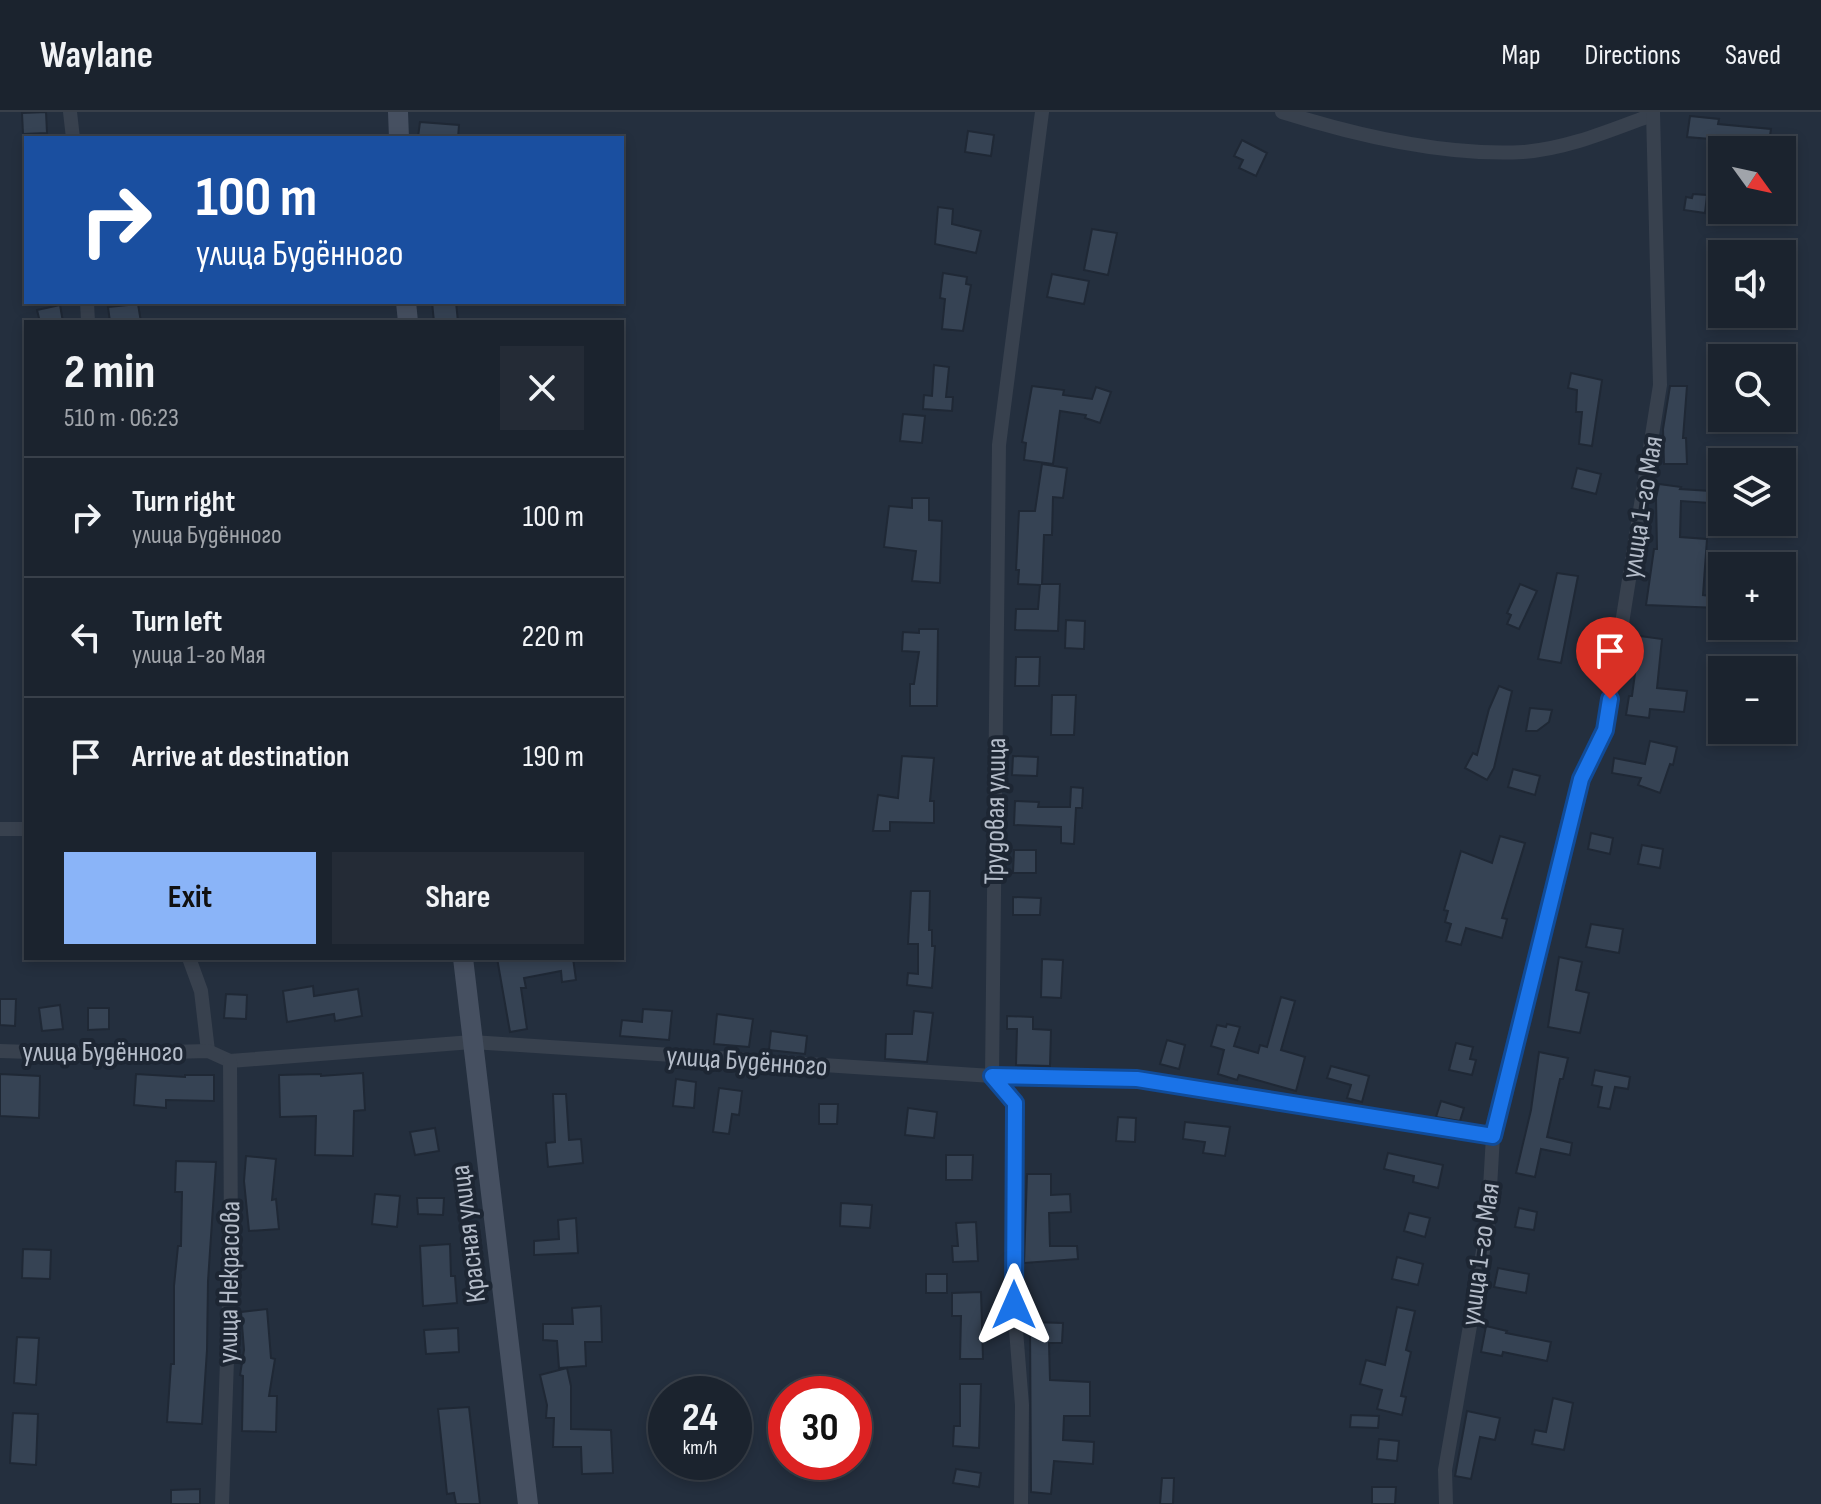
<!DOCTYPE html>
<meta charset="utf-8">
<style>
:root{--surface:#1b232e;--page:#242b36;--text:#f1f3f6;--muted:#a0a4aa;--line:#39404a;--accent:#8ab4f8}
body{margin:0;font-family:"Sofia Sans Condensed",sans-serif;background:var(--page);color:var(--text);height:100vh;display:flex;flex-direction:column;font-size:30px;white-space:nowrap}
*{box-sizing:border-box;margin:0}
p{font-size:26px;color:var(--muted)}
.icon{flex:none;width:44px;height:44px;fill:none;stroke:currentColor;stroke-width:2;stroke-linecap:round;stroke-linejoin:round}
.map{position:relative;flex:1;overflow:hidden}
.details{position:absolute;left:24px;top:208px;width:600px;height:640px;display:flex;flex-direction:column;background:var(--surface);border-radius:0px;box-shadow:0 4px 12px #0003,0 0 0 2px var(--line)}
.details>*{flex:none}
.guide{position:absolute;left:24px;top:24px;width:600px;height:168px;border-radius:0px;box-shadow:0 4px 12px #0003,0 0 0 2px var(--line);background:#1a4fa0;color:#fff;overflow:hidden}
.needle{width:52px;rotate:123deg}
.tools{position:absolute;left:1708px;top:24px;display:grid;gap:16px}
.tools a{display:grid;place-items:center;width:88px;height:88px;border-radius:0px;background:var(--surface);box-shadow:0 4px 12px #0003,0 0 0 2px var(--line);font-size:40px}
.speed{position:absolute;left:648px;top:1264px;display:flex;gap:16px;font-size:40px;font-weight:700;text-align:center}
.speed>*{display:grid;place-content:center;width:104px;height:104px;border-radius:50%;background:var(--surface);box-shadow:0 4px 12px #0003,0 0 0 2px var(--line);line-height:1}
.speed small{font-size:20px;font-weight:400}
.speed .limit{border:12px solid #d22;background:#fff;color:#111}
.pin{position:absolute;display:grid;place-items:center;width:68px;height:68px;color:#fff;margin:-82px -34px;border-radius:50% 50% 50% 0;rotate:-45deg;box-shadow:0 0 8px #0007}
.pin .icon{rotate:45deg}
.me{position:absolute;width:88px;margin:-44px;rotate:0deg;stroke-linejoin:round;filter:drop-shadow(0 0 6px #0008)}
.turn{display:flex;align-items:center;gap:28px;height:168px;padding:0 40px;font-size:36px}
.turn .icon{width:104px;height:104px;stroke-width:2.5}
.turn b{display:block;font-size:56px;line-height:68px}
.round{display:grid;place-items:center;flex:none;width:84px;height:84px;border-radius:0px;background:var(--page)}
.head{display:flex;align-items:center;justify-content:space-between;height:136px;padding:0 40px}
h1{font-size:48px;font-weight:700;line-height:60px}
.action{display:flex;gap:16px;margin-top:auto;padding:16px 40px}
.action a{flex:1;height:92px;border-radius:0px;background:var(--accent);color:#111;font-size:32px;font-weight:700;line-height:92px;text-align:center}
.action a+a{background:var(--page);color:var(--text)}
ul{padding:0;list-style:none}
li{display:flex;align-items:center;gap:24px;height:120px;padding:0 40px;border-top:2px solid var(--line)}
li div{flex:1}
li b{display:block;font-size:30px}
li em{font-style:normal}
header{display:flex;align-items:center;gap:48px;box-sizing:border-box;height:112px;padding:0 40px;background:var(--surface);border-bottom:2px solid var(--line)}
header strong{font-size:38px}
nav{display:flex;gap:44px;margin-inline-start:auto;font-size:28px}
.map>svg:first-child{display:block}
.building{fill:#364354;stroke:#1f2835;stroke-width:2}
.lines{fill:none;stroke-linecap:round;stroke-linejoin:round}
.minor{stroke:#38414e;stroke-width:14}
.secondary{stroke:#465061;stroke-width:20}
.route-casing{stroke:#114b97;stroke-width:20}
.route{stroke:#1a73e8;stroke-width:14}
.labels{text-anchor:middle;stroke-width:8;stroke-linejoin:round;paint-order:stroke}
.street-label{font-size:28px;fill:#b4bcc9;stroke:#1d2633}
</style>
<header>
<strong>Waylane</strong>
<nav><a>Map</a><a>Directions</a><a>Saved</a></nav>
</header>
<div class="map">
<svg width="1821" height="1392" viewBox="0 0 1821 1392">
<rect width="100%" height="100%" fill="#242f3e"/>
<g class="building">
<polygon points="46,0 47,21 23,22 22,1"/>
<polygon points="1690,4 1719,7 1718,12 1771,17 1768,37 1722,35 1722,28 1687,25"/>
<polygon points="420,10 459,13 458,26 418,25"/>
<polygon points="968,19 994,23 991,44 965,40"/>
<polygon points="1242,28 1267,41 1256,64 1239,56 1243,48 1234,44"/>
<polygon points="1693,82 1707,83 1705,101 1684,98 1686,85 1692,86"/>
<polygon points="938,95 953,97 952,112 981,119 976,141 935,132"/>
<polygon points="1092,117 1117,121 1108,163 1084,158"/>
<polygon points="943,161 967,165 966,172 971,173 963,219 942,217 945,187 940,186"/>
<polygon points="1052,162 1089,169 1084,192 1047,185"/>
<polygon points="432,190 456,190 458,210 434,210"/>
<polygon points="138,192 141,210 110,210 108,195"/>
<polygon points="60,193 63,210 40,210 37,198"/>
<polygon points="934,253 949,255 946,285 953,285 952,299 923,297 924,283 932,284"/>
<polygon points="1571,261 1602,268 1592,334 1579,332 1582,300 1576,300 1577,278 1568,276"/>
<polygon points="1032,274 1064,278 1063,283 1092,287 1096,275 1111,280 1100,311 1085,306 1086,303 1060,299 1053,352 1024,348 1026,331 1022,330"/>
<polygon points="1670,274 1687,274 1683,326 1686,326 1687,352 1664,352 1663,317"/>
<polygon points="903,302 925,304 922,331 900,329"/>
<polygon points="1042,352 1067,356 1063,386 1053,385 1052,423 1044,423 1042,472 1060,472 1058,519 1015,518 1016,497 1038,497 1040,473 1018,472 1019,458 1016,458 1019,399 1035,399"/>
<polygon points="1577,356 1601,362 1596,382 1572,376"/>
<polygon points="1659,372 1681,375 1680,377 1711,379 1710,391 1681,389 1680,425 1707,427 1703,483 1720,485 1719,496 1646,493 1654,437 1657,437 1656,386"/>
<polygon points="912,386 929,386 929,408 942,409 940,471 912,469 916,439 884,435 889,394 912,396"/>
<polygon points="1557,461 1578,464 1561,551 1538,547"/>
<polygon points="1520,472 1537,479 1519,517 1507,512 1511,503 1507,501"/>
<polygon points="1066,508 1085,509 1084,537 1065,536"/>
<polygon points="919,517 938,517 937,594 910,594 910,572 914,572 919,540 902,539 903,520 919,521"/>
<polygon points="1640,524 1662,527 1657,576 1687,579 1684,600 1650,597 1649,606 1626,603 1629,584 1632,584"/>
<polygon points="1016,545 1040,545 1039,574 1015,574"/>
<polygon points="1499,574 1512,579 1494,656 1487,668 1465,656 1473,641 1477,643 1489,597"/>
<polygon points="1052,583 1076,583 1074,623 1051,623"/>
<polygon points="1530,596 1552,598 1549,610 1537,619 1526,619"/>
<polygon points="1650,629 1677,635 1673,653 1670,652 1660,681 1638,673 1641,666 1612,661 1614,646 1645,652"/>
<polygon points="902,644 934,646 930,689 934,689 934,711 890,710 890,719 873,719 878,683 898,686"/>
<polygon points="1013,644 1038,645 1037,664 1012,663"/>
<polygon points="1513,657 1540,664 1535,683 1508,675"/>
<polygon points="1071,675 1083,676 1082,696 1076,696 1074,732 1061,731 1061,715 1014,713 1015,689 1039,690 1038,695 1070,695"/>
<polygon points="1591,721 1613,726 1610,742 1588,737"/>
<polygon points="1500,724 1525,731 1502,806 1507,807 1502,826 1466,816 1461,833 1446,829 1451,812 1445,810 1448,799 1444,798 1461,739 1492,751"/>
<polygon points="1642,733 1663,737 1660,756 1638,752"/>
<polygon points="1014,738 1036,738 1036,761 1013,761"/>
<polygon points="911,779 930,779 929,818 932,818 932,834 935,834 932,876 907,873 908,861 918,862 918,832 908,832"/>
<polygon points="1013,785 1041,786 1040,803 1013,803"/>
<polygon points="1591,812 1623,817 1619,841 1586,835"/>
<polygon points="1559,845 1582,850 1576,878 1589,881 1580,921 1548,915"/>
<polygon points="497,846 573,846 576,868 562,870 561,859 524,866 526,876 521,876 527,917 510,920"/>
<polygon points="1042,847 1063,848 1061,886 1041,885"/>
<polygon points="313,874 314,884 358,877 362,904 335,909 334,902 287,910 283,879"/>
<polygon points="226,882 247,883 246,907 224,906"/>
<polygon points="1281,885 1295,889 1281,938 1305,945 1296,979 1239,963 1237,968 1218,962 1224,938 1211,934 1217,913 1226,915 1227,912 1240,915 1234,934 1258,941 1260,933 1267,935"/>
<polygon points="0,887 16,887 15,914 0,913"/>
<polygon points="60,893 63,917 42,919 39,896"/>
<polygon points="88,896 109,896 109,917 88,918"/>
<polygon points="643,897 672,899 669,928 620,924 622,908 642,910"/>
<polygon points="914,899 933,901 927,950 885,947 886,922 912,922"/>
<polygon points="717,902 753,907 749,935 714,932"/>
<polygon points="1007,904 1033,905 1033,917 1051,918 1050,954 1016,953 1017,917 1007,917"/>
<polygon points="771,919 807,924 805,942 769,938"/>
<polygon points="1167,928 1185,933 1179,957 1160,952"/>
<polygon points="1456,931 1473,935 1470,947 1476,948 1472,963 1449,958"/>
<polygon points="1539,940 1568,946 1563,967 1560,967 1547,1025 1572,1031 1570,1043 1541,1037 1535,1065 1516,1061 1531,998"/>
<polygon points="1331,954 1369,964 1362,990 1347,986 1351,973 1327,966"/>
<polygon points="1595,958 1630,965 1628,977 1615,975 1610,997 1598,995 1602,975 1592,973"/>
<polygon points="363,961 365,998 354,999 353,1044 315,1043 316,1004 280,1005 279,963 321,962 321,964"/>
<polygon points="0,962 40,964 39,1006 0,1004"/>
<polygon points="136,962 185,965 185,963 214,963 214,989 166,988 166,996 134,993"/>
<polygon points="676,967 696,970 694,996 673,994"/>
<polygon points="719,976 742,979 739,1003 732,1002 729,1022 713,1020"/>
<polygon points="553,982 566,982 569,1028 581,1027 583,1051 548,1055 546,1031 555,1030"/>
<polygon points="1441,989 1464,996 1460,1009 1436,1005"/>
<polygon points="819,992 838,992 837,1012 819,1012"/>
<polygon points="908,996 937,1000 934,1026 905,1023"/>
<polygon points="1118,1005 1136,1006 1135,1030 1116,1029"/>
<polygon points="1185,1010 1230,1015 1225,1044 1203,1041 1205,1030 1183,1027"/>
<polygon points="435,1016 439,1039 415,1043 410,1020"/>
<polygon points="1388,1041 1443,1053 1438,1076 1413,1070 1414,1064 1384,1057"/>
<polygon points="946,1043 973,1043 972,1068 946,1068"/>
<polygon points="246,1044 276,1047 272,1088 276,1087 279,1117 249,1119 244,1069"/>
<polygon points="176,1049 216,1050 208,1169 207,1238 202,1312 167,1310 171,1252 174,1252 174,1174 178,1134 181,1134 182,1080 175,1080"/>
<polygon points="1027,1062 1051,1062 1051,1083 1070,1082 1071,1100 1049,1101 1050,1134 1077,1134 1078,1147 1024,1151"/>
<polygon points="375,1082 400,1084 397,1115 372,1112"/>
<polygon points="417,1086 444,1086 443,1103 418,1102"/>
<polygon points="841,1091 872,1093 870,1116 840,1114"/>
<polygon points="1519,1096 1537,1100 1534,1118 1515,1115"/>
<polygon points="1409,1101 1430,1106 1425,1125 1404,1119"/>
<polygon points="576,1106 578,1141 534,1143 534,1129 559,1127 558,1108"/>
<polygon points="976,1110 978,1149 953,1150 952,1134 958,1134 956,1111"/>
<polygon points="450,1132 451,1164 455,1164 457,1191 423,1194 420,1134"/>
<polygon points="23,1137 51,1138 50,1167 22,1166"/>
<polygon points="1397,1145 1423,1152 1418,1173 1392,1167"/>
<polygon points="1498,1156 1529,1162 1526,1181 1494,1175"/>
<rect x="926" y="1162" width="21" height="19"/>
<polygon points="981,1180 983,1247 960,1247 961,1204 952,1204 952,1181"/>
<polygon points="601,1194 602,1230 585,1230 586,1254 559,1256 557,1229 543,1228 543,1212 573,1212 572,1196"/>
<polygon points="1397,1195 1415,1199 1406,1238 1411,1240 1401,1284 1406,1285 1402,1303 1377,1297 1382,1278 1360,1272 1366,1248 1385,1253"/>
<polygon points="267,1197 271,1246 275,1247 269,1284 277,1284 276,1320 242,1319 243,1264 240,1263 244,1238 241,1200"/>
<polygon points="1030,1210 1063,1211 1062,1231 1049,1231 1050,1268 1090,1270 1090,1304 1064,1304 1063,1328 1094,1330 1093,1352 1054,1349 1051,1382 1031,1380"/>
<polygon points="1486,1214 1507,1219 1506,1221 1551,1230 1547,1249 1503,1240 1502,1244 1481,1240"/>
<polygon points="458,1216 459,1240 426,1242 424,1218"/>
<polygon points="17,1225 39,1226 36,1273 14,1271"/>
<polygon points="567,1256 571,1274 571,1317 611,1318 613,1361 582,1362 581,1335 553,1335 554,1306 546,1306 547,1293 540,1263"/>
<polygon points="960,1272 981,1272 979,1336 953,1334 954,1314 960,1314"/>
<polygon points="1553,1286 1573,1291 1564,1338 1532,1332 1535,1318 1546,1320"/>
<polygon points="469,1295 480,1392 456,1392 454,1381 447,1382 438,1297"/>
<polygon points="1467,1299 1500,1306 1495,1328 1480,1325 1471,1367 1455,1364"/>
<polygon points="13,1301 38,1302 36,1353 10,1351"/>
<polygon points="1351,1303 1379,1304 1378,1316 1350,1315"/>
<polygon points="1379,1327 1399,1329 1397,1349 1377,1347"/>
<polygon points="956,1357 981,1361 979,1375 953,1371"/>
<polygon points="1162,1366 1174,1366 1173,1392 1160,1392"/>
<polygon points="1372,1375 1396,1375 1395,1392 1372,1392"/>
<polygon points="200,1377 200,1392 171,1392 171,1378"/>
</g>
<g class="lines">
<g class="minor">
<polyline points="70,0 73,26"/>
<path d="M 1282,0 C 1355,23 1446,44 1523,40 C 1567,37 1611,18 1652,3"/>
<polyline points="87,190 88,210"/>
<polyline points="0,717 26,717"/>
<polyline points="189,846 201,879 208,939"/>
<polyline points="0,939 92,942 208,939 230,949 472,930 992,964 1137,967 1493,1024"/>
<polyline points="222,1392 231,1133 230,949"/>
<polyline points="1021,1392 1022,1293 1014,1193 1015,991 992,964 999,333 1042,0"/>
<polyline points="1446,1392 1445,1358 1488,1110 1493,1024 1581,667 1605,618 1660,273 1653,0"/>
</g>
<g class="secondary">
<polyline points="398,0 399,26"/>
<polyline points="406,190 408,210"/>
<polyline points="463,846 528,1392"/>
</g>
</g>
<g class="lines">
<g class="route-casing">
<polyline id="route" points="1014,1193 1015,991 992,964 1137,967 1493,1024 1581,667 1605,618 1610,587"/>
</g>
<use href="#route" class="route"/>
</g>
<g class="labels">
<g class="street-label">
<text transform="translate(1641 395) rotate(-81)" y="10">улица 1-го Мая</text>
<text transform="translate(994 699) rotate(-89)" y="10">Трудовая улица</text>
<text x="103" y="949">улица Будённого</text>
<text transform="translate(747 948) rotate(4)" y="10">улица Будённого</text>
<text transform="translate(467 1122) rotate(-97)" y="10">Красная улица</text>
<text transform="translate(1479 1142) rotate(-82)" y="10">улица 1-го Мая</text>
<text transform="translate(228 1170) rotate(-89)" y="10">улица Некрасова</text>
</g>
</g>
</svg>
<div class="tools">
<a><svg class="needle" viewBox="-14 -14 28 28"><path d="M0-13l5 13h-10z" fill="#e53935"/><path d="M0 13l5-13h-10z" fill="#a0a4aa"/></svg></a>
<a><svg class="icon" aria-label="sound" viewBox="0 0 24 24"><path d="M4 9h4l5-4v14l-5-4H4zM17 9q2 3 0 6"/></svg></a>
<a><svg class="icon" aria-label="search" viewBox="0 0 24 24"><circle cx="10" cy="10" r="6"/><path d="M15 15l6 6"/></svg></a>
<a><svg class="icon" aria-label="layers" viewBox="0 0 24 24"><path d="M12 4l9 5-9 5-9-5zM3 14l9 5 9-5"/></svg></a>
<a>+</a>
<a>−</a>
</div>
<div class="speed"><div>24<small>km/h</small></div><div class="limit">30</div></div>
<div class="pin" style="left:1610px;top:587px;background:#d93025"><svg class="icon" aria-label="arrive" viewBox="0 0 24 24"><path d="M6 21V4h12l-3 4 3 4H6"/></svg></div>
<svg class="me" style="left:1014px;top:1193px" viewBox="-20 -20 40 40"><path d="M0-17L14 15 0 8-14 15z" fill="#1a73e8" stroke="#fff" stroke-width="4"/></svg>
<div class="guide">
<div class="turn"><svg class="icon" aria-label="right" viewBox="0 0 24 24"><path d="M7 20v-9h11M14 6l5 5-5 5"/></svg><div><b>100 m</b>улица Будённого</div></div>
</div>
<section class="details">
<div class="head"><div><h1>2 min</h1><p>510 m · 06:23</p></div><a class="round"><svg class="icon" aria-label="close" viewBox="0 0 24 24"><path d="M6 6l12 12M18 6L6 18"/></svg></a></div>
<ul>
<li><svg class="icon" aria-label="right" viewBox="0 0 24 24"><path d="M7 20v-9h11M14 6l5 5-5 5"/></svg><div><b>Turn right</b><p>улица Будённого</p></div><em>100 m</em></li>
<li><svg class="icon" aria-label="left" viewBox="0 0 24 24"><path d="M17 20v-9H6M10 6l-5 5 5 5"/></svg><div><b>Turn left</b><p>улица 1-го Мая</p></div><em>220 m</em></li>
<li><svg class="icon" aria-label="arrive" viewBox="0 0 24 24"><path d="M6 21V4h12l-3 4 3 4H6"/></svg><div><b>Arrive at destination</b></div><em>190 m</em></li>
</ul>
<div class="action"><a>Exit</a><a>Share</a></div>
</section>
</div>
